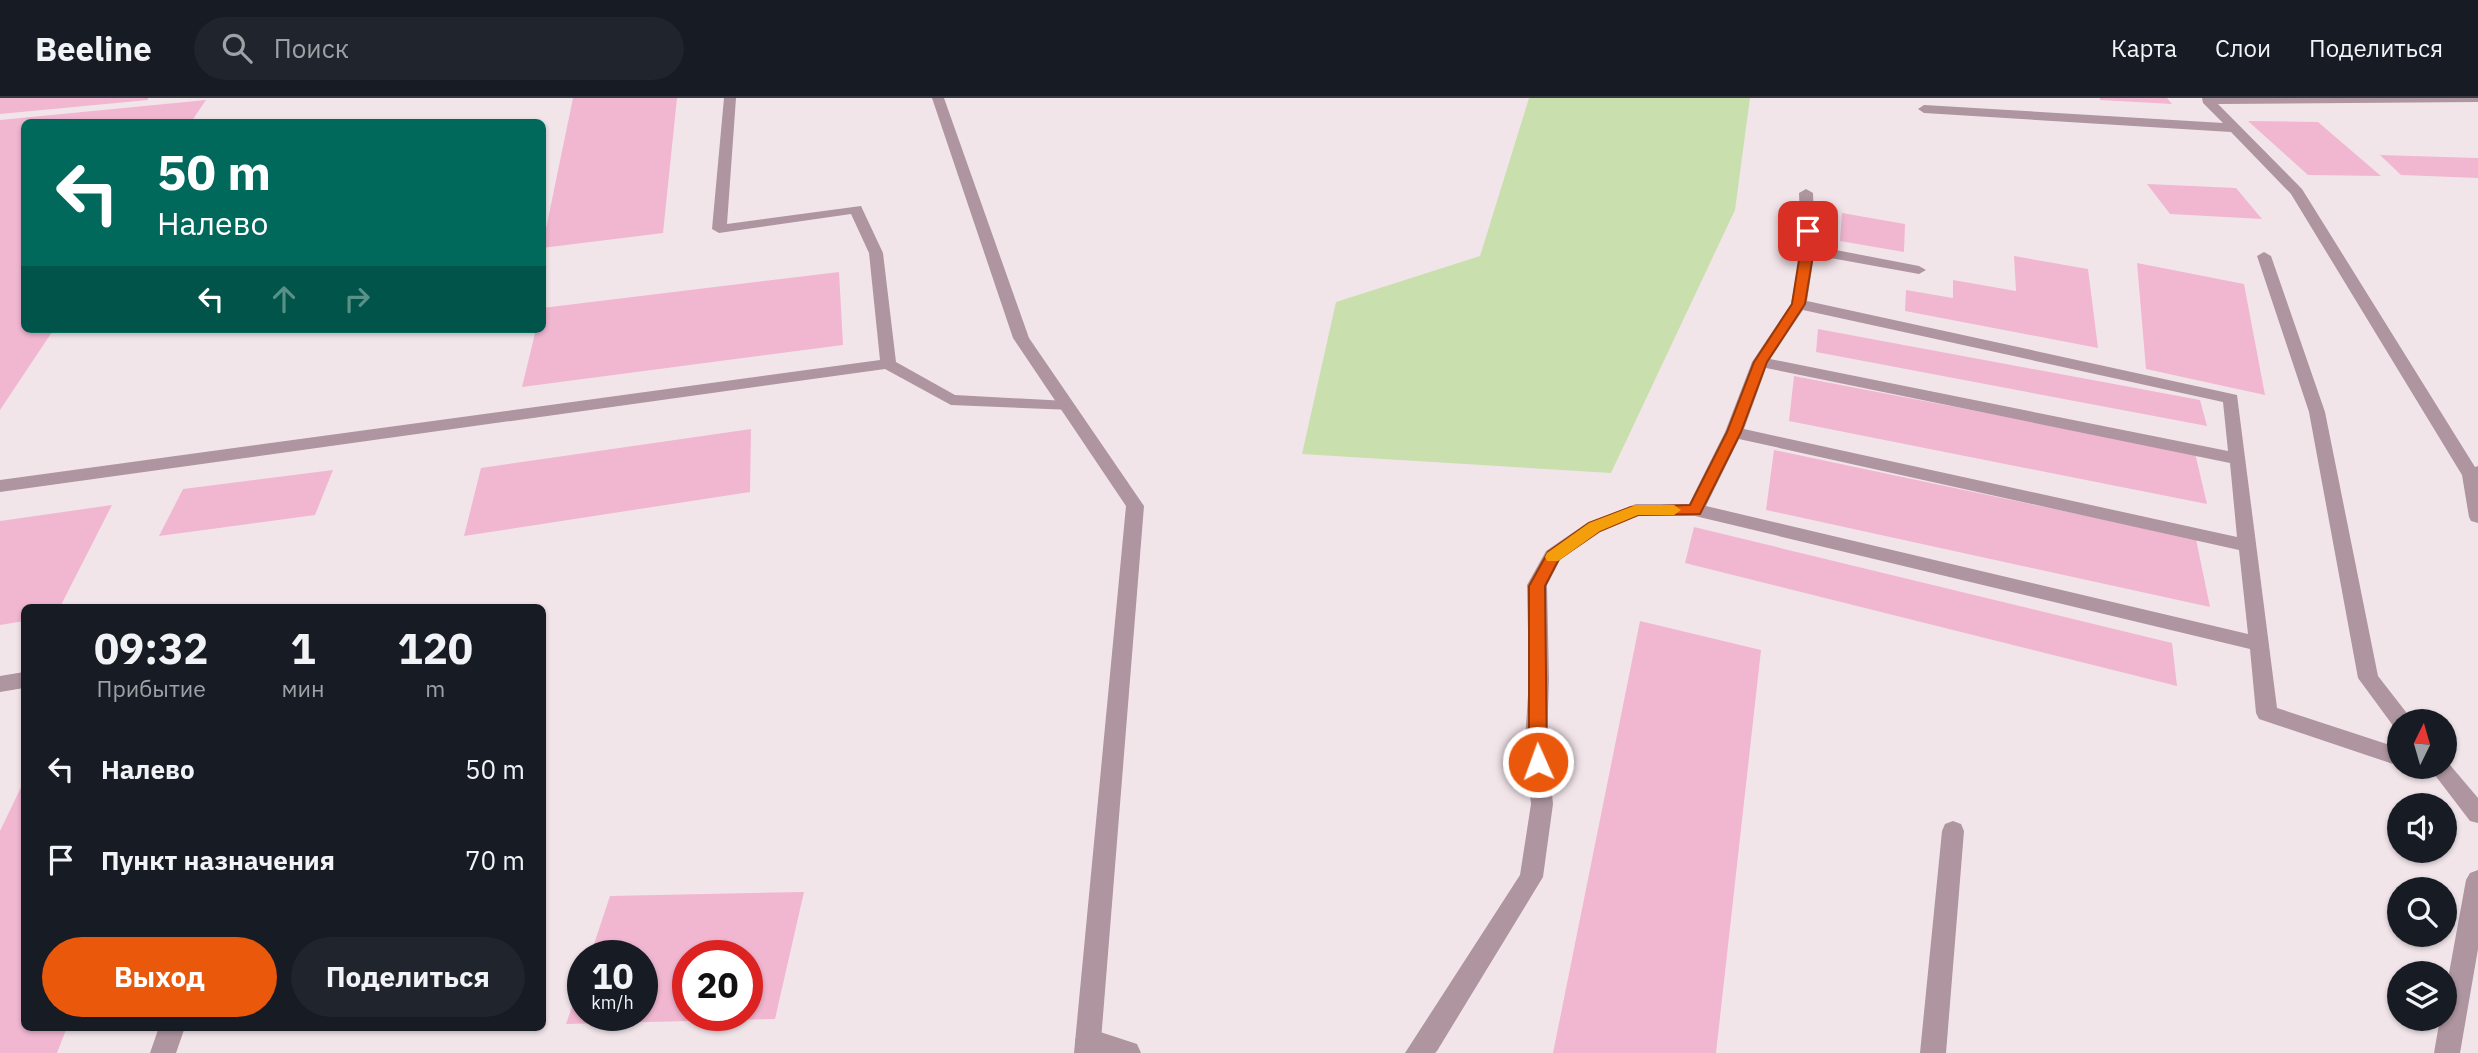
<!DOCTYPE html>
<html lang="ru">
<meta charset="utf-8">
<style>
:root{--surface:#171b24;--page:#20242c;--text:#f1f3f6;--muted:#9ea1a6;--line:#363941;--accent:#ea580c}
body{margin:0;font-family:"IBM Plex Sans",sans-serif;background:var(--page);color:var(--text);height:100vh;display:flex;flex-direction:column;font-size:26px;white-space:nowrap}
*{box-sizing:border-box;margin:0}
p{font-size:23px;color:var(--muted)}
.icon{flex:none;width:38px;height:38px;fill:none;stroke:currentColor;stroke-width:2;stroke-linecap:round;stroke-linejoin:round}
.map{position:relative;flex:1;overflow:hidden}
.details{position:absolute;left:21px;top:506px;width:525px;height:427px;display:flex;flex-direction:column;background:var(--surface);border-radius:10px;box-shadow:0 2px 5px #0004}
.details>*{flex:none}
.hud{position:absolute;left:21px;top:21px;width:525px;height:214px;border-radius:10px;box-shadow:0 2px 5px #0004;background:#00695c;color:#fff;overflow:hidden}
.needle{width:46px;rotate:5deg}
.buttons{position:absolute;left:2387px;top:611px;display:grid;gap:14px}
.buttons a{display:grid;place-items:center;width:70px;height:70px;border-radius:50%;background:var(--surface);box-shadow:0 2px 5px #0004;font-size:35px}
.speed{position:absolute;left:567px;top:842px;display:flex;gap:14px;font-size:35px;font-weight:700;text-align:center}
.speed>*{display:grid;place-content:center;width:91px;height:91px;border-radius:50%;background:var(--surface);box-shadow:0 2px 5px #0004;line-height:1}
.speed small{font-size:18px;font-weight:400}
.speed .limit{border:10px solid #d22;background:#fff;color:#111}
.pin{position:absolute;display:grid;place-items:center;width:60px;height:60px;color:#fff;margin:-30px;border-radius:14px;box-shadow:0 4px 10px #0006}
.me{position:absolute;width:77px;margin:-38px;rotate:358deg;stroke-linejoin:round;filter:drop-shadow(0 0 5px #0008)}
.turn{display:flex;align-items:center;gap:24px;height:147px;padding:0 21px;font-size:32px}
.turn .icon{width:91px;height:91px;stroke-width:2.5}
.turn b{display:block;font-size:49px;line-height:60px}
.lanes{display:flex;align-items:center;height:66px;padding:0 21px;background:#0003;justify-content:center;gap:35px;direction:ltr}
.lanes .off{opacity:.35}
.eta{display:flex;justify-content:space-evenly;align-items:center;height:119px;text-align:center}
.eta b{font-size:42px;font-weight:800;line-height:49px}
.cta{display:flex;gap:14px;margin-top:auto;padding:14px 21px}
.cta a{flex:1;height:80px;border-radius:42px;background:var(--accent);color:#fff;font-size:28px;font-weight:800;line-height:80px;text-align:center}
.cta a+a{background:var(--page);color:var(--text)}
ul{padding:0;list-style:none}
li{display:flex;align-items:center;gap:21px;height:91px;padding:0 21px}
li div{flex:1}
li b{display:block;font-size:26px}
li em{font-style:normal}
header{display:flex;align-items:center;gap:42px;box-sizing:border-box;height:98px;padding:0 35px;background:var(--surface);border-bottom:2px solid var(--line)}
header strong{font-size:33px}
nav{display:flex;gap:38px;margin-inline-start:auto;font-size:24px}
.search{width:490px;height:63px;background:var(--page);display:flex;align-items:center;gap:18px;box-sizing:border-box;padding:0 24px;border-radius:38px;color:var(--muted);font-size:26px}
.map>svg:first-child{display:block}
.green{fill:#cadfae}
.building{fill:#f1b7d1;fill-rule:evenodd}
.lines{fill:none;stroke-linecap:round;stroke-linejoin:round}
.service{fill:#ae95a0;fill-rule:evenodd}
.minor{fill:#ae95a0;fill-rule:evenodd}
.route{fill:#ea580c;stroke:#983908;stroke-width:2}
.slow{fill:#f59e0b}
</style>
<header>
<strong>Beeline</strong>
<div class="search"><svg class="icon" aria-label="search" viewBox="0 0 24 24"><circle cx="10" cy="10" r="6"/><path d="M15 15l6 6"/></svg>Поиск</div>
<nav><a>Карта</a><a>Слои</a><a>Поделиться</a></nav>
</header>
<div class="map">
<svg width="2478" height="955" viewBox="0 0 2478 955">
<rect width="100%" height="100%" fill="#f2e5ea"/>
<polygon class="green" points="1529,0 1750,0 1735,112 1611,375 1302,356 1336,204 1480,158"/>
<g class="building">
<polygon points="0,0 148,0 148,2 0,16"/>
<polygon points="573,0 677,0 663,135 542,150"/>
<polygon points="2100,0 2167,0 2172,6 2100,2"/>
<polygon points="206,2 191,24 24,24 24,231 54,231 0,312 0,22"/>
<polygon points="2248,23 2318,24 2381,78 2308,77"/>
<polygon points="2380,57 2478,60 2478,80 2401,77"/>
<polygon points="2147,86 2236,90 2262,121 2170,116"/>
<polygon points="1842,115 1905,126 1904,154 1840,143"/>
<polygon points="2014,158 2088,171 2098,250 1905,213 1906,192 1953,200 1953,182 2016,193"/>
<polygon points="2137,165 2244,186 2265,297 2146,271"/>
<polygon points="839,174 843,247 522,289 536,231 542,231 542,210"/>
<polygon points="1818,231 2200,302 2207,328 1816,254"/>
<polygon points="1794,278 2195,355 2207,406 1789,323"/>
<polygon points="751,331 750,394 464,438 481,370"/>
<polygon points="1774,352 2196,441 2210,509 1766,412"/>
<polygon points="333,372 315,417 159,438 183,391"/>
<polygon points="112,407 60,509 24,509 24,523 0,527 0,423"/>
<polygon points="1694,429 2172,545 2177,588 1685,465"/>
<polygon points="1640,523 1761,552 1716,955 1553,955"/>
<polygon points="24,683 24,929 67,929 57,955 0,955 0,733"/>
<path d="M 804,794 L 775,921 L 566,926 L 582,880 L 583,917 L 642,917 L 642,858 L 590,858 L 610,798 ZM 688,858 L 747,858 L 747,917 L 688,917 Z"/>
</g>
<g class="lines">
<g class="service">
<polygon points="724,0 736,0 727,126 861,108 883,155 896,264 955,297 1067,303 1075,308 1073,312 951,307 885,271 0,394 0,382 880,262 869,155 851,116 719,135 712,131"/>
<polygon points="2202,0 2478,0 2478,4 2218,6 2302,91 2475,369 2478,368 2478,425 2471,423 2469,419 2462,377 2291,96 2231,34 1924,15 1918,11 1924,7 2223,25 2203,5"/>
<path d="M 1806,91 L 1813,95 L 1815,148 L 1919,168 L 1926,172 L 1919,176 L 1814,157 L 1807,203 L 2237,297 L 2277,610 L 2399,650 L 2399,668 L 2259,621 L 2256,615 L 2250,551 L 1695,418 L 1638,418 L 1601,433 L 1560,462 L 1547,487 L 1549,581 L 1547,644 L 1553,706 L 1543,779 L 1437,953 L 1435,955 L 1405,955 L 1520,777 L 1531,706 L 1525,644 L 1529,581 L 1527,487 L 1546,453 L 1587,425 L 1636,406 L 1689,406 L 1725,334 L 1752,264 L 1791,206 L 1801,151 L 1799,95 ZM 1803,212 L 2223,304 L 2228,353 L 1770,261 ZM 1766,270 L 2230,365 L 2237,439 L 1744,331 ZM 1739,341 L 2239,452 L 2248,536 L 1706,408 Z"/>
<polygon points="24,574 24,590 0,594 0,578"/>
<polygon points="1953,723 1961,726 1964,733 1946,955 1920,955 1942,733 1945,726"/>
<polygon points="159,929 185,929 176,955 150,955"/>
<polygon points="1088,930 1137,946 1141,955 1090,955 1079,951 1075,942 1079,933"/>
</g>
<g class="minor">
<polygon points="932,0 944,0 1029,240 1144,408 1100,955 1074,955 1126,408 1013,240"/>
<polygon points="2264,154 2271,158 2325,314 2378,578 2413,623 2399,623 2399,630 2394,629 2358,580 2309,314 2257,158"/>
<polygon points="2445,661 2478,700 2478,725 2470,723 2428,668 2445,668"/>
<polygon points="2478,772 2478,851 2460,955 2434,955 2440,920 2445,920 2445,897 2466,782 2470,775"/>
</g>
</g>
<polygon class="route" points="1804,130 1814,133 1814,151 1805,206 1767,264 1741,334 1700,416 1638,417 1600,433 1559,461 1545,488 1547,664 1544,669 1538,672 1531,669 1529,664 1529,488 1548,454 1589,425 1631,409 1690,407 1727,334 1754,264 1792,206"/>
<polygon class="slow" points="1636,407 1674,407 1681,412 1674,417 1638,417 1600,433 1558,463 1547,463 1545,459 1547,455 1589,425"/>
</svg>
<div class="buttons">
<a><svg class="needle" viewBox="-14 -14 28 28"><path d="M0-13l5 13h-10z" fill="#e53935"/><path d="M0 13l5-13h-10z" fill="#9ea1a6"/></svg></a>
<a><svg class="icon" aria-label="sound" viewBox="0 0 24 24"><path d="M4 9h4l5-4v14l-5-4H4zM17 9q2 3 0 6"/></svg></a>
<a><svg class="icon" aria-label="search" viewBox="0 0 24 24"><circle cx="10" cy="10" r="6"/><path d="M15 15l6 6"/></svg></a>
<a><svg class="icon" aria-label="layers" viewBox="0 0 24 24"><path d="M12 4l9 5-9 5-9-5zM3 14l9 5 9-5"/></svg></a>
</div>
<div class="speed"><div>10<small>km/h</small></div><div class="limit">20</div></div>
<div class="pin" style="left:1808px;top:133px;background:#d93025"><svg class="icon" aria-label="arrive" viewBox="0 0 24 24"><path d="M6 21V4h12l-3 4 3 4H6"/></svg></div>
<svg class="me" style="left:1538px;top:664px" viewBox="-20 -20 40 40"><circle r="17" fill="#ea580c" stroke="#fff" stroke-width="3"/><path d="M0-11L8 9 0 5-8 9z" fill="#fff"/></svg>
<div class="hud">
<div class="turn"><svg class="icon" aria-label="left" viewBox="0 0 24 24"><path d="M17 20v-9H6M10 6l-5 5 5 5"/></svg><div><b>50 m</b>Налево</div></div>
<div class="lanes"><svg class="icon" aria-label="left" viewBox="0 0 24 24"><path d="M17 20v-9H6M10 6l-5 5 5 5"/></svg><svg class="icon off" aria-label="ahead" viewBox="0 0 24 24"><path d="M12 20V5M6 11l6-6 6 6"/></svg><svg class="icon off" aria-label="right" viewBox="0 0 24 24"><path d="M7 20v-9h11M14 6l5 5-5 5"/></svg></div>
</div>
<section class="details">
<div class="eta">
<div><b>09:32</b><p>Прибытие</p></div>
<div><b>1</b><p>мин</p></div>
<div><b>120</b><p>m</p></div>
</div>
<ul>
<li><svg class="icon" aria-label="left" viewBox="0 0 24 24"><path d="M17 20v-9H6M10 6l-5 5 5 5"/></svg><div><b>Налево</b></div><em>50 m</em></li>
<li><svg class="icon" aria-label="arrive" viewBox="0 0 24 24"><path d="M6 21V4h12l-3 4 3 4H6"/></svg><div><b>Пункт назначения</b></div><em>70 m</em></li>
</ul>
<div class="cta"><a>Выход</a><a>Поделиться</a></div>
</section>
</div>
